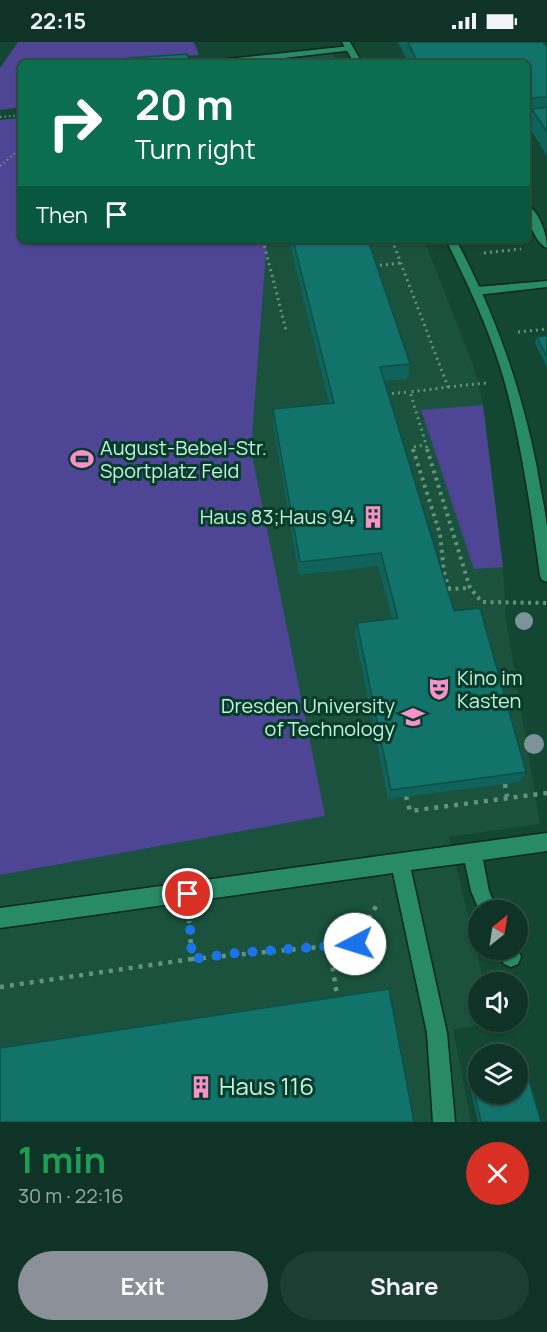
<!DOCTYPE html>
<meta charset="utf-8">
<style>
:root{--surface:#0f3427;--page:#1d3f33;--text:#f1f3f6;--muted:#9baaa7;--line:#2f4f44;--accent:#8c9099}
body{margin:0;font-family:Manrope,sans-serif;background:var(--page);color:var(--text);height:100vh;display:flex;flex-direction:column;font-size:22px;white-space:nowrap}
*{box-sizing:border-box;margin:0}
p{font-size:20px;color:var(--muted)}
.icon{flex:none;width:33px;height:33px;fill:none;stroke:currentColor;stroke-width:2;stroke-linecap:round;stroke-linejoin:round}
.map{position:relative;height:1080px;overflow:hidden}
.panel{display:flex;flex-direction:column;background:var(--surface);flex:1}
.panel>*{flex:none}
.banner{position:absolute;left:18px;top:18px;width:512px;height:183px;border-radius:9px;box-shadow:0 2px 4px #0004,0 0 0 2px var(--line);background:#0b6e4f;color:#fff;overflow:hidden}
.needle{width:39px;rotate:30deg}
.tools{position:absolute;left:468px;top:858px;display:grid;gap:12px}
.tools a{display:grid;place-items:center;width:60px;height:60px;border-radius:50%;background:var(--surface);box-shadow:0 2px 4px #0004,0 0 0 2px var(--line);font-size:30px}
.pin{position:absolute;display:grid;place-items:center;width:51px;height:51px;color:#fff;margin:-26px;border:3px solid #fff;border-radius:50%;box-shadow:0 2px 6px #0007}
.me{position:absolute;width:66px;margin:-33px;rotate:265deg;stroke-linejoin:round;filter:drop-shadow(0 0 4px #0008)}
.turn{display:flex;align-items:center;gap:21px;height:126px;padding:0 18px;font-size:27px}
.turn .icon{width:78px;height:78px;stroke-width:2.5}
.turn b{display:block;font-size:42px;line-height:51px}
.then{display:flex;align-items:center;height:57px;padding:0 18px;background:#0003;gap:12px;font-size:22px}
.round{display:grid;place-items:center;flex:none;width:63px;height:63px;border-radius:32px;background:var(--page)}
.overview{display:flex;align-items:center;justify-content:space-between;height:102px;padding:0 18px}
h1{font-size:36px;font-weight:700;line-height:45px;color:#1e9e55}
.action{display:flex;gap:12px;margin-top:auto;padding:12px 18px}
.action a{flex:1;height:69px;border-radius:36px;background:var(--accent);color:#fff;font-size:24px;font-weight:700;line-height:69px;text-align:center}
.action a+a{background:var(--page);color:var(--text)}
.status{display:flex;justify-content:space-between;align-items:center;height:42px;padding:0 30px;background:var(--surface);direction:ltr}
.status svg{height:16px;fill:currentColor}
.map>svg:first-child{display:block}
.built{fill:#1a523e}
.green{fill:#4e4594}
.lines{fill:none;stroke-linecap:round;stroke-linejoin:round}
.service-casing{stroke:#0c291e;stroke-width:3}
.minor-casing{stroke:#0c291e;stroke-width:3}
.path-far3{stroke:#63927f;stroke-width:2;stroke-dasharray:1.5 3;stroke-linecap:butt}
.path-far2{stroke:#63927f;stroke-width:3;stroke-dasharray:2 4;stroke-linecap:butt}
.path-far1{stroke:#63927f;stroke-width:4;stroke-dasharray:3 4.5;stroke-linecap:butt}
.path{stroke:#63927f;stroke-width:4.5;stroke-dasharray:4 6;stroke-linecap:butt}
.service{fill:#298a67;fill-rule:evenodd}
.minor{fill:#298a67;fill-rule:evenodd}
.tree{fill:#7c939a}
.wall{fill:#0f635b}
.building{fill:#12736a;stroke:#0d504a;stroke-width:1.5}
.route{stroke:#1a73e8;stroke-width:10;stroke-dasharray:0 18}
.labels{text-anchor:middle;stroke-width:6;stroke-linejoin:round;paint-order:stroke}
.poi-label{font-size:20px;fill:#c6f1dc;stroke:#053c2a;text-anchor:start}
.near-poi-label{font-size:24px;fill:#c6f1dc;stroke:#053c2a;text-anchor:start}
</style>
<div class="status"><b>22:15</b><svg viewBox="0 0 49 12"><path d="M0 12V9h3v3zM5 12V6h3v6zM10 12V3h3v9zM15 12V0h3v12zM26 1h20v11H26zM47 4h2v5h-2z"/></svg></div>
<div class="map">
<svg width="547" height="1080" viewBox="0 0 547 1080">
<rect width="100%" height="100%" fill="#144634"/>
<g class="built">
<polygon points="333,12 338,21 250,21 251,20"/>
<polygon points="267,198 424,198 475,328 483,363 503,525 506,577 540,782 449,795 484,940 478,940 478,980 494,980 494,982 453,987 471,1080 0,1080 0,833 324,774 251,408"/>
</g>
<g class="green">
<polygon points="18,0 194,0 199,13 86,21 21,21 21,65 0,68 0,26"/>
<polygon points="21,76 21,198 267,198 251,408 325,774 0,833 0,78"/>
<polygon points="483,363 503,525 474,527 421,368"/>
</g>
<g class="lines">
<g class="service-casing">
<g id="service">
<polygon points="350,4 354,6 353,8 241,21 215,21 219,18"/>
<path d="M 526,162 C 539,169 547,192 547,206 C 534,200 526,175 526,162 Z"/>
<polygon points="547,239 547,245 476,253 470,249 476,245"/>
<polygon points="547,791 547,809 483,818 489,849 497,868 479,868 471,849 465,821 411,828 447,991 455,1080 433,1080 427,991 393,831 0,886 0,866"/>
<polygon points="518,907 521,915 518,922 511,925 504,922 497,908"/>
</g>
</g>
<g class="minor-casing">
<g id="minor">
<polygon points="342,0 350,0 362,21 354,21"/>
<path d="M 446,198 L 456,198 C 495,271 521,345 537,426 C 540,446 545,466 547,485 C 547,503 547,522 547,540 L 542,538 L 540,534 C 531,469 522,404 505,341 C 491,291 469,244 446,198 Z"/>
</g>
</g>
<g class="path-far3">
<polyline points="0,75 21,73"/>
<polyline points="0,124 21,106"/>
</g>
<g class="path-far2">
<polyline points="263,198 286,288"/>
<polyline points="392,198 448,345 410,350 428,409"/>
<polyline points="484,211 521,207"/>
<polyline points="374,224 400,221"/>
<polyline points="518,290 547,287"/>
<polyline points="448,345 486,341"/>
<polyline points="386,352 410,350"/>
<polyline points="413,409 412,405 426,403"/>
</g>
<g class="path-far1">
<polyline points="413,407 440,492 444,530 449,547"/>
<polyline points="427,407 470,546 482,560 547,561"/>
<polyline points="448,547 470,546"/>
</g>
<g class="path">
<polyline points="505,742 507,755"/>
<polyline points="406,754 410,769 547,751"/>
<polyline points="192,917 329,904"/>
<polyline points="0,945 192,917 189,879"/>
<polyline points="338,959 329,904 355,901 379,859"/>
</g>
<use href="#service" class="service"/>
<use href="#minor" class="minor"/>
</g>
<g class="tree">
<circle cx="524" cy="579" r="9"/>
<circle cx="534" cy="702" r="10"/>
</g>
<g class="wall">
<polygon points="398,0 543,0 547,5 547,114 528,83 531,72 526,73 526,21 408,21"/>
<polygon points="289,198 368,198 410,322 407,337 384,339 454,569 526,730 519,740 388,757 355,593 357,581 392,576 378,524 299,533 273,381 273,367 329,361"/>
<polygon points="547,294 547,325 535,301 537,295"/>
<polygon points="478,1043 541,1080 478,1080 470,1045"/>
</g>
<g class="building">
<polygon points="408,0 543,0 547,5 547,55 530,56 528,60 526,58 526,21 418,21"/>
<polygon points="187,12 189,21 87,21 87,19"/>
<polygon points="311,20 312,21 293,21"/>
<polygon points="547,65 547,90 532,67"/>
<polygon points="293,198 368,198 410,322 380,325 454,569 480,566 526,730 391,748 357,581 398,576 381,511 300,520 273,367 334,361"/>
<polygon points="547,294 547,315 537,295"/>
<polygon points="389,947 414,1080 0,1080 0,1006"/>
<polygon points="528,1035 541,1080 481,1080 473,1045 478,1044 478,1052 518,1052 518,1037"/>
</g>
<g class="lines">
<polyline class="route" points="188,852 192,917 237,911 355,902"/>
</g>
<defs>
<g id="stadium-bare" transform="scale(1.8)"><path d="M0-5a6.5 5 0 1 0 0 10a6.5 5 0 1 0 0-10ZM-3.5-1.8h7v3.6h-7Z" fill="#f890cc" stroke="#053c2a" stroke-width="2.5" paint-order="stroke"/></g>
<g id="building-bare" transform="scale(1.8)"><path d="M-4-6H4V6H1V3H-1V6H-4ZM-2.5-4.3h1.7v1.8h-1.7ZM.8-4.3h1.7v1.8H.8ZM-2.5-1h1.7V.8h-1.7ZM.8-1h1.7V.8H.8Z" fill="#f890cc" stroke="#053c2a" stroke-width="2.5" paint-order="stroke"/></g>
<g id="theatre-bare" transform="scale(1.8)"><path d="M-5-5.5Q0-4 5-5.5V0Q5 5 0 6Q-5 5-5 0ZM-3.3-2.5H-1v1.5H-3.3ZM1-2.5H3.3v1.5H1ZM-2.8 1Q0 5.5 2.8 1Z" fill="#f890cc" stroke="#053c2a" stroke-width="2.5" paint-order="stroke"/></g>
<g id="university-bare" transform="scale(1.8)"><path d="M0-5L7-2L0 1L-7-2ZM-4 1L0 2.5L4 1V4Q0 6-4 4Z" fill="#f890cc" stroke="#053c2a" stroke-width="2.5" paint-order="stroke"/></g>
</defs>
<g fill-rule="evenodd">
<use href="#stadium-bare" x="82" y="417"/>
<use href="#building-bare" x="373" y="475"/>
<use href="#theatre-bare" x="439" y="647"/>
<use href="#university-bare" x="413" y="675"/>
<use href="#building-bare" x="201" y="1045"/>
</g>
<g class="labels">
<g class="poi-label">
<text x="100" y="413">August-Bebel-Str.<tspan x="100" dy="23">Sportplatz Feld</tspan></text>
<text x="355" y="482" text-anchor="end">Haus 83;Haus 94</text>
<text x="457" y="643">Kino im<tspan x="457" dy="23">Kasten</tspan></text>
<text x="395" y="671" text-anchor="end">Dresden University<tspan x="395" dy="23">of Technology</tspan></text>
</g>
<g class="near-poi-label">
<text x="219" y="1053">Haus 116</text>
</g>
</g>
</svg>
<div class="tools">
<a><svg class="needle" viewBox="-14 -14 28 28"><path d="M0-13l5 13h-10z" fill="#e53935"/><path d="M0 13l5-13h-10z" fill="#9baaa7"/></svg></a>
<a><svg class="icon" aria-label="sound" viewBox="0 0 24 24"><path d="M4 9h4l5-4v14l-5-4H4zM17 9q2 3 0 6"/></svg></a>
<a><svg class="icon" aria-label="layers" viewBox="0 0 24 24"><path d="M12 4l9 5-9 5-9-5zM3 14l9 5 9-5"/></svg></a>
</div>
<div class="pin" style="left:188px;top:852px;background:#d93025"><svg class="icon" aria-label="arrive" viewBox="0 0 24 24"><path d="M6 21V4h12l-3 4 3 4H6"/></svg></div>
<svg class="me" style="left:355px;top:902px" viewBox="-20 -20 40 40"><circle r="19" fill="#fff"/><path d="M0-13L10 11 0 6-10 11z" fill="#1a73e8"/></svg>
<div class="banner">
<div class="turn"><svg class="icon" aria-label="right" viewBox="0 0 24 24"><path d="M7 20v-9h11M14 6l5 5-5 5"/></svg><div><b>20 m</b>Turn right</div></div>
<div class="then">Then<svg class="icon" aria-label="arrive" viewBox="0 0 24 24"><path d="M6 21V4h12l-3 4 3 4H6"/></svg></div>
</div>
</div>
<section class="panel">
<div class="overview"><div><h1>1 min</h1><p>30 m · 22:16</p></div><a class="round" style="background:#d93025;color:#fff"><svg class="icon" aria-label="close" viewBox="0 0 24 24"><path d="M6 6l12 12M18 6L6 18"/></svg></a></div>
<div class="action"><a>Exit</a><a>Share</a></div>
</section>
